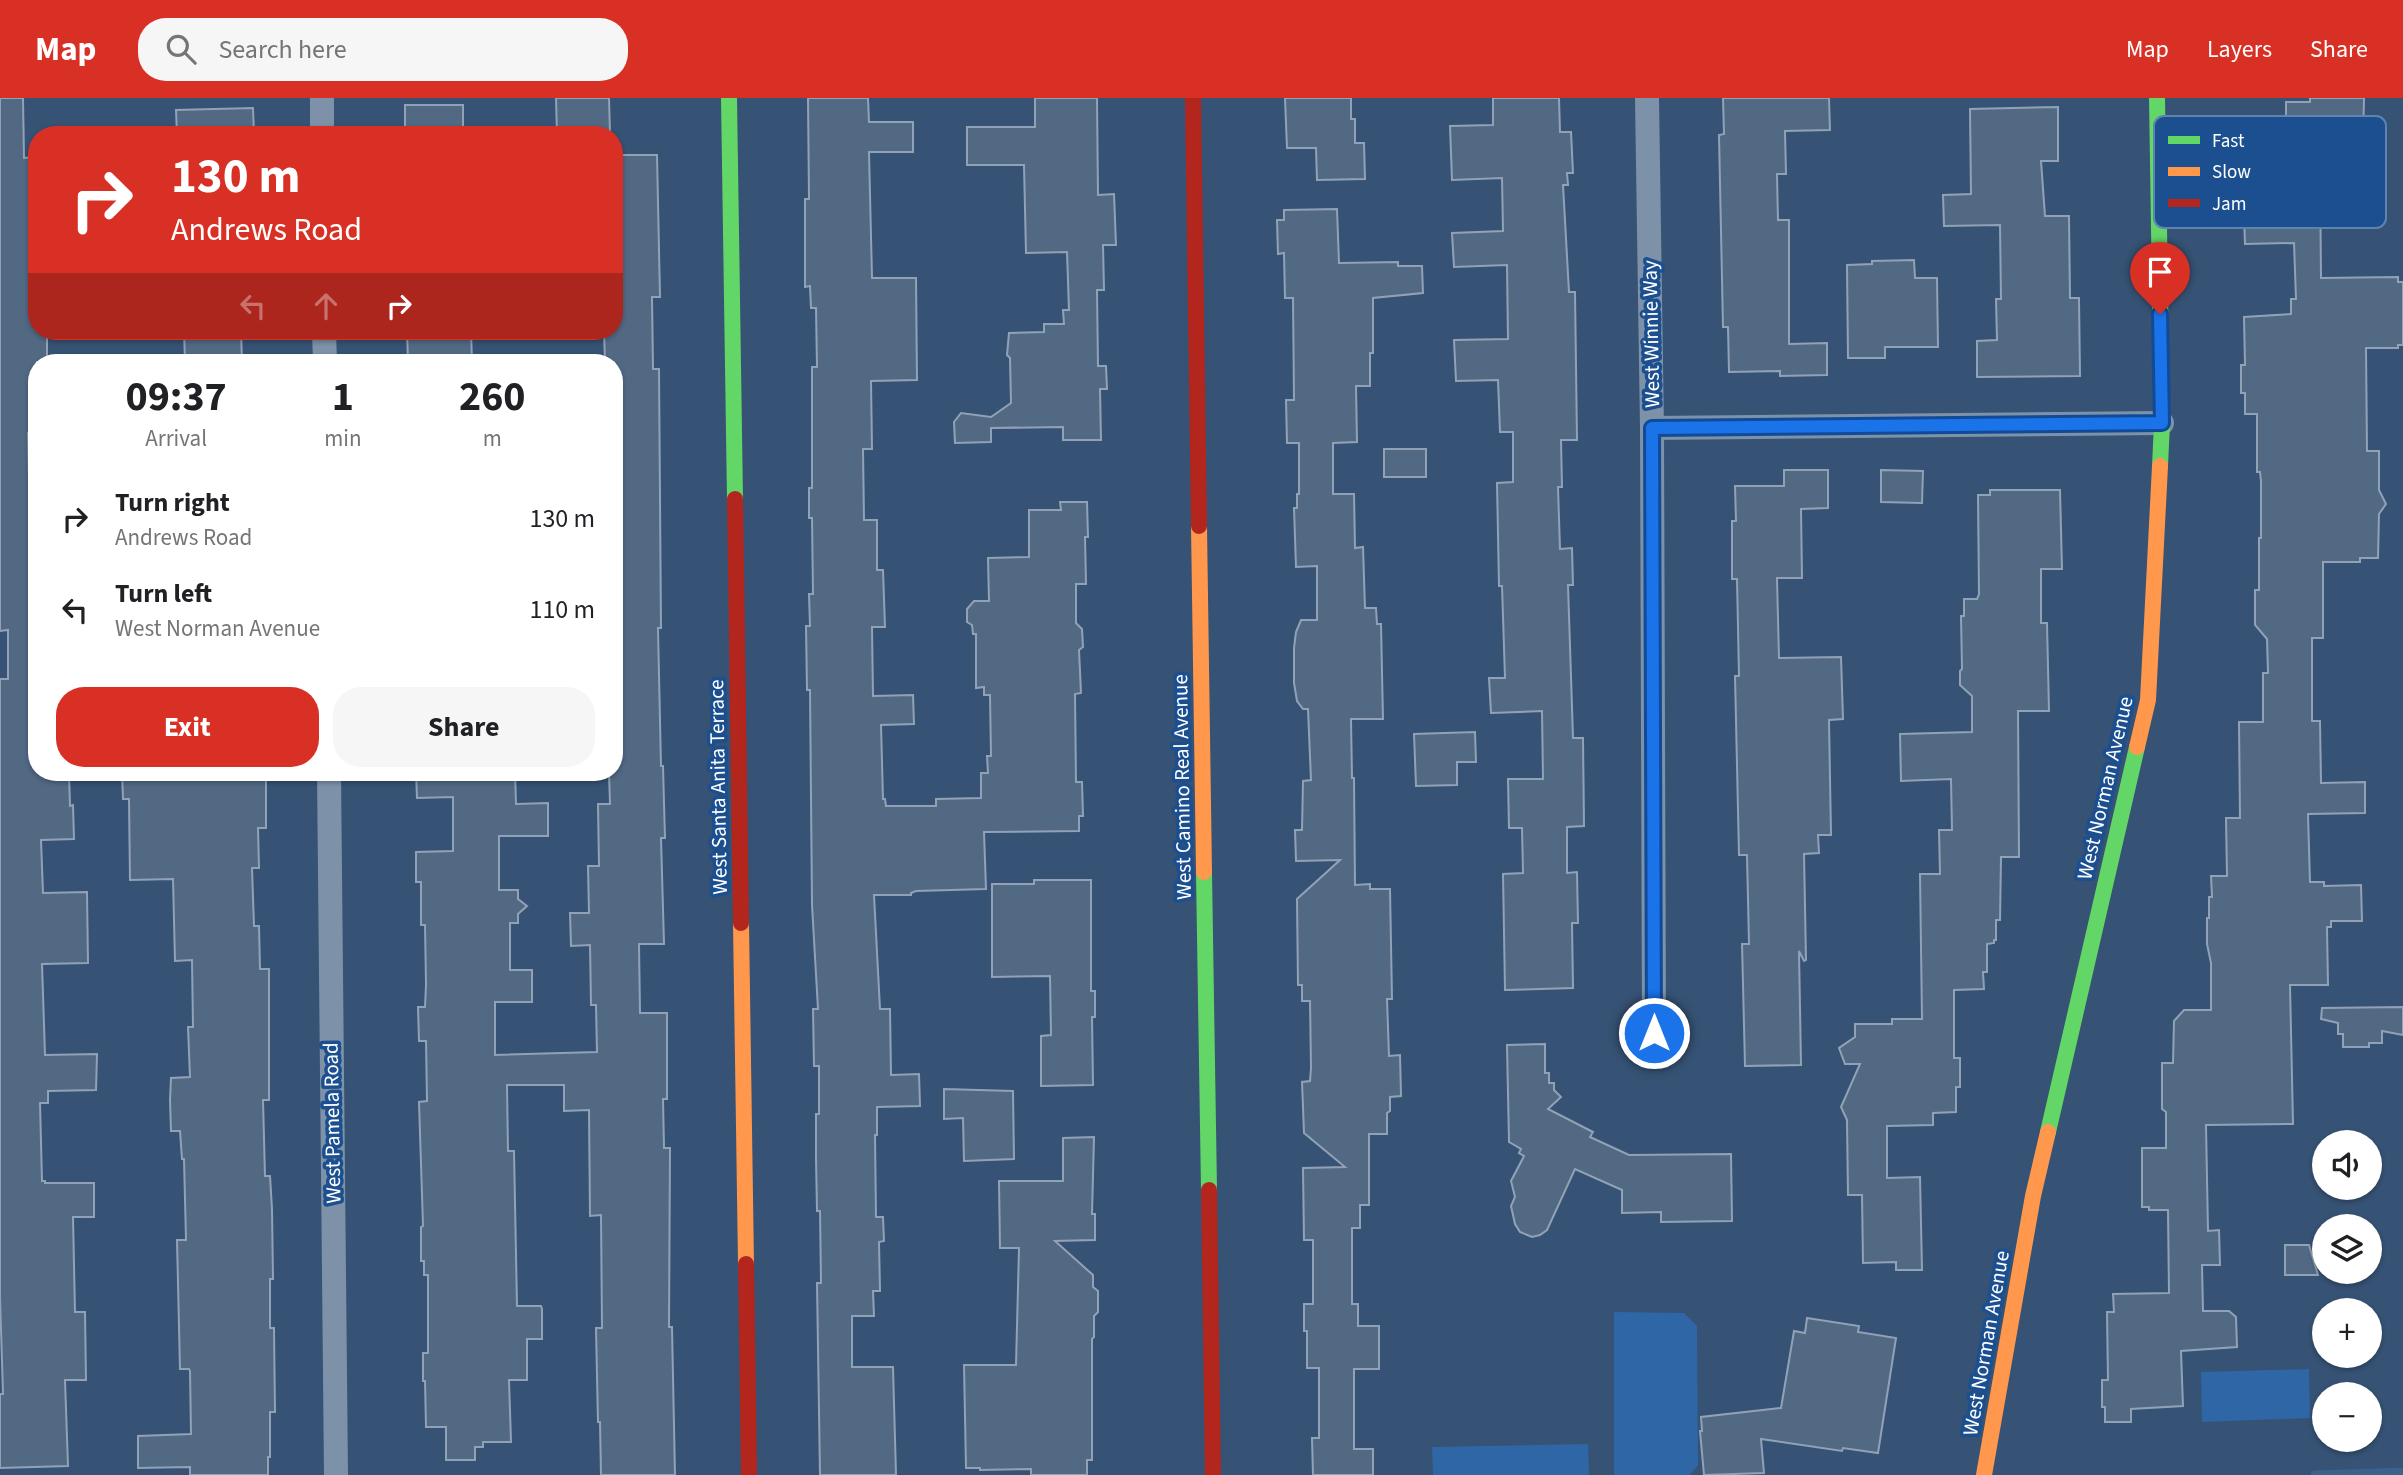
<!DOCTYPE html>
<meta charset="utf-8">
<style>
:root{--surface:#fff;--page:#f6f6f6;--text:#202124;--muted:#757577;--accent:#d93025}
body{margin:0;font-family:"Source Sans 3",sans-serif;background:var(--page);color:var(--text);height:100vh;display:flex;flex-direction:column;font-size:26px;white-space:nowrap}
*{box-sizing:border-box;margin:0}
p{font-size:23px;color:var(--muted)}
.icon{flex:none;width:38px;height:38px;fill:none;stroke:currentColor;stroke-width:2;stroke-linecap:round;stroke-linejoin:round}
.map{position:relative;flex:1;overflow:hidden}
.sheet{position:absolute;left:28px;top:256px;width:595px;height:427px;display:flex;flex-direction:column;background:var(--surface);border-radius:28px;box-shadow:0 2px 5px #0004}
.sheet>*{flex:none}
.hud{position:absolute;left:28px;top:28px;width:595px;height:214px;border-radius:28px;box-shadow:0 2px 5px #0004;background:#d93025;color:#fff;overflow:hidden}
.tools{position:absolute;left:2312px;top:1032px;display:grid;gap:14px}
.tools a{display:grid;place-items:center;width:70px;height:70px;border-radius:50%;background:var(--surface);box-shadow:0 2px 5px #0004;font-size:35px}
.pin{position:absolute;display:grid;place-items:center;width:60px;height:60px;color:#fff;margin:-72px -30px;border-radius:50% 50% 50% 0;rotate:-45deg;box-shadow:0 0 7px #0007}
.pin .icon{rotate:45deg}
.me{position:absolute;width:77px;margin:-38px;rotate:0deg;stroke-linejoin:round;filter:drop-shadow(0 0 5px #0008)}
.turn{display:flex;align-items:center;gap:24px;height:147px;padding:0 28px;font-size:32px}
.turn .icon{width:91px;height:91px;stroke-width:2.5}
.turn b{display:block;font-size:49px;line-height:60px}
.lanes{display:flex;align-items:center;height:66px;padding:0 28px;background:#0003;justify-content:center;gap:35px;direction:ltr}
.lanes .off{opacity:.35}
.eta{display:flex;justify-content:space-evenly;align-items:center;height:119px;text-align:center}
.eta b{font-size:42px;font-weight:700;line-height:49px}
.cta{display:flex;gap:14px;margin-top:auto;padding:14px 28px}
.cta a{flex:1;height:80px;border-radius:28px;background:var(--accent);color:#fff;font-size:28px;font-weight:700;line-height:80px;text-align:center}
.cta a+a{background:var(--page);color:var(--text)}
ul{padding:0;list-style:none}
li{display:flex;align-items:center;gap:21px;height:91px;padding:0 28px}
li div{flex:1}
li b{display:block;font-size:26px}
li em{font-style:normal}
header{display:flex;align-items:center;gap:42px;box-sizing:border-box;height:98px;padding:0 35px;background:var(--accent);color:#fff}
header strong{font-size:33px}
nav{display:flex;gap:38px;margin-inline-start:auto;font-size:24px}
.search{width:490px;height:63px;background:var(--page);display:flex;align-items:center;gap:18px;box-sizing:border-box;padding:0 24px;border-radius:28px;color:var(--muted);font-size:26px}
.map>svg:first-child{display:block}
.green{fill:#2f66a5}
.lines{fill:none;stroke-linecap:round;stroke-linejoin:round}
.stream{stroke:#3b618d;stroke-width:9}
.building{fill:#526984;stroke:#92a2b6;stroke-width:2}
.street{stroke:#7d92a8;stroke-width:24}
.fast{stroke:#63d668;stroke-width:16}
.slow{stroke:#ff974d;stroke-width:16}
.jam{stroke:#b3261e;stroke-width:16}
.route-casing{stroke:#114b97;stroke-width:18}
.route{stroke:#1a73e8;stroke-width:12}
.labels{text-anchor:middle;stroke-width:7;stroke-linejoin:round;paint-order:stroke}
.street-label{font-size:21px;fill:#fff;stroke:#1b4f8f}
.key{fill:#1b4f8f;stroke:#5f84b1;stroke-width:2}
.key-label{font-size:19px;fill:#fff}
</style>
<header>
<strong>Map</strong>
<div class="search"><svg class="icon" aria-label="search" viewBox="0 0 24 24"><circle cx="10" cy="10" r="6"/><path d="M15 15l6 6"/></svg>Search here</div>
<nav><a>Map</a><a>Layers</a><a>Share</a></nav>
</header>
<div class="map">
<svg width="2403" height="1377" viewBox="0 0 2403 1377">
<rect width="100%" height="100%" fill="#365274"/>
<g class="green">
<polygon points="1614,1214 1684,1215 1697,1228 1698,1367 1690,1377 1614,1377"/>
<polygon points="2309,1271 2310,1320 2202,1324 2201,1274"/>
<polygon points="1588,1346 1589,1377 1433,1377 1432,1349"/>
</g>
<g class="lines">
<polyline class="stream" points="2315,1377 2403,1374"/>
</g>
<g class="building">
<polygon points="0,0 23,0 24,60 33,59 32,179 37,179 37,233 47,233 47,264 37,264 37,335 28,335 30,422 37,422 37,674 69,674 70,708 73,707 74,741 41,742 43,795 87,794 88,865 42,866 45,957 97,956 96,992 48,993 48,1005 40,1005 42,1083 45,1083 45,1085 94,1085 94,1119 73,1119 75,1214 85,1214 86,1282 65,1282 68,1368 0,1370 0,1296 3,1296 0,1199 0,581 8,581 8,532 0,533"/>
<polygon points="556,0 609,0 610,35 557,36"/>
<polygon points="808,0 868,0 869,24 913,24 913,54 869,54 872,180 916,180 917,282 871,283 872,351 863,351 864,422 877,422 877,472 883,472 885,529 872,529 873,598 913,597 914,626 881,627 883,701 885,701 886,708 936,708 936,701 981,700 981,675 988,675 987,658 991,658 990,597 984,597 984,589 976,590 976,536 973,536 972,527 967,524 967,511 974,503 989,503 988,460 1029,459 1029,412 1061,412 1060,404 1087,404 1088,439 1085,439 1086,486 1076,486 1076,525 1082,531 1083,549 1079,552 1081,595 1075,596 1076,684 1082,684 1083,718 1079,718 1079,733 984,734 986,791 916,793 911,795 911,797 874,797 880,911 890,911 891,977 919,976 920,1008 877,1009 877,1037 875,1037 876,1119 883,1119 884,1143 879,1144 880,1193 873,1193 874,1218 852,1218 852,1269 893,1269 896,1377 820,1377 817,1185 821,1185 820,1113 817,1113 816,1060 816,1016 819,1016 819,968 814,968 813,911 818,911 812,807 810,592 807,592 806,528 810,528 809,496 813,496 812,420 809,420 809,390 812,390 812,269 817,269 816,210 811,210 810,188 805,189 805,101 809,101"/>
<polygon points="1035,0 1097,0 1098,97 1114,96 1116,147 1103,147 1104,192 1097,192 1098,268 1106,268 1107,291 1100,291 1101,342 1063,342 1063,329 991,330 991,344 955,345 954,324 961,315 991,319 1011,305 1010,260 1007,257 1009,235 1044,234 1044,226 1064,226 1063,212 1069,212 1067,154 1026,155 1024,67 967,67 967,29 1035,29"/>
<polygon points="1285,0 1351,0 1351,21 1355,21 1355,45 1364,45 1365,81 1317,82 1316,50 1287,50"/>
<polygon points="1493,0 1559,0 1560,34 1571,34 1573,75 1567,75 1568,87 1563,87 1569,194 1575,194 1577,342 1561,342 1562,389 1558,389 1560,451 1572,450 1573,487 1568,487 1573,640 1583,640 1584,728 1567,729 1567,775 1577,774 1578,825 1572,825 1573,890 1505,892 1503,776 1523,775 1522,730 1509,730 1508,681 1543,681 1542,613 1491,615 1489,580 1505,580 1502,488 1499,488 1497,385 1513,384 1513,334 1500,334 1498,282 1456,283 1454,242 1508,241 1507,167 1454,169 1452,135 1503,133 1502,80 1452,82 1450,28 1493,27"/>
<polygon points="1723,0 1829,0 1830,32 1785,33 1786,76 1777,76 1778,122 1789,122 1789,246 1827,245 1827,277 1780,278 1780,273 1729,274 1728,229 1723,229 1719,37 1724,36"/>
<polygon points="2310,0 2364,0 2363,46 2328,46 2328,77 2320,77 2321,180 2398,179 2398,184 2403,184 2403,247 2398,247 2398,250 2366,250 2367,353 2379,353 2379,392 2386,406 2379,416 2378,460 2360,460 2360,464 2323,464 2323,540 2312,540 2312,623 2320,623 2321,685 2365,684 2365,715 2308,716 2310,784 2324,784 2324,788 2361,787 2362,823 2331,823 2331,829 2327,829 2328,887 2290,887 2293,1026 2206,1027 2208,1133 2219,1132 2220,1167 2202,1167 2203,1213 2229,1213 2236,1219 2237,1249 2181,1253 2183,1308 2131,1311 2131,1324 2105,1324 2105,1309 2102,1309 2102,1282 2108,1282 2107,1214 2114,1214 2113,1196 2169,1195 2168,1112 2149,1112 2149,1109 2142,1109 2142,1050 2166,1050 2166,1014 2162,1011 2162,965 2173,965 2174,923 2184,912 2211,912 2211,865 2207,846 2207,820 2209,820 2209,799 2212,799 2211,778 2227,778 2226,720 2240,720 2239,624 2263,624 2263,575 2268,575 2267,541 2255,527 2255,492 2259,492 2259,440 2261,440 2261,383 2260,374 2257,374 2257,316 2245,316 2245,295 2241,295 2241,267 2245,267 2244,219 2291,216 2291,201 2296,201 2294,145 2245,146 2244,118 2250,118 2250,93 2276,92 2275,42 2283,42 2283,30 2286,30 2286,4 2310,4"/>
<rect x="405" y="7" width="58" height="30"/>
<polygon points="2058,9 2058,63 2041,63 2045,118 2069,118 2070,200 2079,200 2080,278 1977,279 1977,243 1997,242 1996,201 2001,201 2000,127 1944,128 1943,97 1971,96 1970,11"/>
<polygon points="253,10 254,37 177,37 176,12"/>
<polygon points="614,57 657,57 660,199 652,199 653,271 659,271 661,530 658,530 661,668 663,668 664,705 665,740 661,740 664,846 639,846 640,915 667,915 667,1001 663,1001 664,1050 670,1050 669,1229 672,1229 675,1377 601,1377 600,1324 598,1324 596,1230 602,1230 601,1117 590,1118 589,1012 564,1013 564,987 507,987 508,1053 514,1053 517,1208 541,1208 542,1211 542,1241 527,1241 527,1282 509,1282 511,1344 483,1344 483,1349 475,1349 475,1362 446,1362 446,1329 426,1329 425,1283 423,1283 423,1255 428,1255 428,1177 424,1177 424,1163 421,1163 421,1129 423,1128 419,1004 427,1003 426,943 419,943 418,909 425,909 426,887 425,827 421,827 421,784 416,784 416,754 453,753 453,699 417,700 416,674 515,674 516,706 548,705 548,738 499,738 499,792 518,792 518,801 527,808 518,816 518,825 510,825 510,872 532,872 532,904 495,904 495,957 597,954 596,907 591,907 590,847 571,848 570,815 589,815 588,768 599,768 598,706 610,706 609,674 614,674 614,264 605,264 604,233 614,233"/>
<polygon points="1337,111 1339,165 1398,164 1398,168 1422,168 1423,195 1373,200 1373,255 1370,255 1370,288 1356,288 1357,344 1333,345 1333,396 1354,396 1355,450 1363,449 1365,510 1376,510 1377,526 1381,526 1383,621 1351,621 1352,680 1354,680 1355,787 1370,786 1370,791 1390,791 1392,901 1387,901 1389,958 1400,957 1401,998 1390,999 1390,1013 1387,1015 1387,1036 1369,1036 1369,1107 1360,1107 1360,1130 1352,1130 1352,1206 1358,1206 1358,1228 1379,1228 1379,1271 1354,1271 1354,1351 1373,1351 1373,1377 1313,1377 1312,1340 1319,1340 1319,1270 1307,1270 1307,1233 1304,1233 1304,1206 1313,1206 1313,1142 1304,1142 1303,1070 1345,1069 1304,1035 1302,984 1310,983 1311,970 1310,903 1302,903 1302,887 1298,887 1297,801 1340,762 1296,763 1295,732 1302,732 1303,683 1311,682 1308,611 1303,611 1297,603 1294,585 1294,550 1296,534 1301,522 1317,522 1317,468 1296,469 1294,410 1297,410 1297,396 1299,396 1299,345 1287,345 1286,302 1294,302 1293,200 1285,200 1284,155 1278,156 1277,122 1284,122 1284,112"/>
<polygon points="1914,162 1915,180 1937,180 1938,249 1885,249 1885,260 1848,260 1847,167 1872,166 1872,163"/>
<polygon points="184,233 241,233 242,264 185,264"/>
<polygon points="407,233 471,233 472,264 408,264"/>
<rect x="1384" y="351" width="42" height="28"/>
<polygon points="1784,372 1828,372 1828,410 1801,411 1802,480 1777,480 1779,560 1841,559 1843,621 1829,622 1831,737 1818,737 1819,755 1804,756 1806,862 1804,863 1799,853 1801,967 1745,968 1742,846 1749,846 1747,757 1739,757 1735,578 1739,578 1737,481 1732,481 1732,423 1736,423 1735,388 1784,388"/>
<polygon points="1881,372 1923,373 1922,405 1881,404"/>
<polygon points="1990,392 2060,392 2062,471 2041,471 2041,525 2047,525 2049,613 2018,613 2019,759 2001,759 2000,822 1996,822 1996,842 1994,842 1994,845 1987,846 1987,874 1983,874 1984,891 1954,892 1954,960 1960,960 1960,989 1956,989 1956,1014 1933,1015 1933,1027 1887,1028 1887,1080 1920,1079 1922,1172 1896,1172 1896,1164 1863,1165 1862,1097 1848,1097 1847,1022 1841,1009 1860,966 1845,966 1839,950 1855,939 1855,926 1892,926 1892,921 1922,921 1920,776 1940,776 1939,732 1952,732 1951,681 1901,683 1900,636 1972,634 1972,598 1960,587 1960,573 1962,571 1961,518 1964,518 1964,501 1977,501 1979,496 1978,397 1990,397"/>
<polygon points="1475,634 1476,664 1457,664 1457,687 1416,688 1414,636"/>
<polygon points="122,674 266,674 266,730 258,730 259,770 252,770 254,828 259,828 260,871 269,871 269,1002 263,1002 265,1078 270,1078 272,1111 273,1181 270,1181 270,1230 274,1230 275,1314 270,1314 270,1359 268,1359 268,1377 190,1377 190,1369 138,1370 138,1338 191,1336 190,1273 189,1271 180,1271 177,1142 186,1142 184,1061 182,1061 180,1033 171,1033 170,1002 171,980 190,979 188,929 193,929 192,862 175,863 173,781 130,782 129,701 123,701"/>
<polygon points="1034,782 1091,782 1091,893 1095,893 1095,919 1092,919 1093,987 1041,988 1041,938 1051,937 1050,878 992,879 992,786 1034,786"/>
<polygon points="2403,909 2403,937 2382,933 2382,945 2369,945 2369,949 2343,949 2343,936 2338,936 2338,925 2321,921 2322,910"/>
<polygon points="1545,946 1545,975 1549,975 1549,985 1554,985 1554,992 1561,999 1548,1011 1593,1034 1590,1039 1629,1057 1731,1056 1732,1123 1661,1124 1661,1114 1622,1115 1622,1092 1575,1071 1547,1132 1540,1137 1532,1139 1520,1134 1515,1126 1511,1108 1515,1099 1511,1083 1524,1058 1519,1055 1521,1051 1509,1044 1507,947"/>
<polygon points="944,991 1013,993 1014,1061 964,1063 963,1020 944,1021"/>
<polygon points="1094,1039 1092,1116 1095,1116 1095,1142 1055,1143 1093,1177 1093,1189 1098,1193 1098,1214 1094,1218 1094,1239 1092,1241 1092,1362 1087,1362 1087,1377 1031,1377 1031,1371 980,1372 980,1370 966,1370 964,1267 1016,1267 1019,1150 1000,1150 999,1083 1063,1083 1063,1040"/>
<polygon points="2285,1147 2309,1147 2318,1177 2285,1177"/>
<polygon points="1807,1220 1859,1228 1858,1234 1896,1240 1878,1355 1843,1350 1842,1353 1761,1341 1764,1375 1704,1377 1700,1333 1702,1333 1701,1319 1781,1310 1794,1233 1805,1235"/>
</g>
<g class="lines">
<g class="street">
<polyline points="322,0 322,37"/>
<polyline points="1647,0 1652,330 1654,935"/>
<polyline points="324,233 325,264"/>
<polyline points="1652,330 2162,325"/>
<polyline points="329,674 336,1377"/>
</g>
<g class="fast">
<polyline points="729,0 735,401"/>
<polyline points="2157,0 2162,325 2160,368"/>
<polyline points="1204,774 1209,1092"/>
<polyline points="2048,1034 2137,649"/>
</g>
<g class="slow">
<polyline points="1199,428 1204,774"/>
<polyline points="2137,649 2148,602 2160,368"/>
<polyline points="741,825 746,1166"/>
<polyline points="1984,1377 2033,1098 2048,1034"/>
</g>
<g class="jam">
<polyline points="1193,0 1199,428"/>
<polyline points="735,401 741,825"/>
<polyline points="1209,1092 1213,1377"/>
<polyline points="746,1166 749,1377"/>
</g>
</g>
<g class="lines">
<g class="route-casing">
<polyline id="route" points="1654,935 1652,330 2162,325 2160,216"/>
</g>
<use href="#route" class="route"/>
</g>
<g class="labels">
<g class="street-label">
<text transform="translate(1651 236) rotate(-91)" y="7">West Winnie Way</text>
<text transform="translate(718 689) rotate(-91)" y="7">West Santa Anita Terrace</text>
<text transform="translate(1182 689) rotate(-91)" y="7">West Camino Real Avenue</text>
<text transform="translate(2105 690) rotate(-77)" y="7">West Norman Avenue</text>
<text transform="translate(332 1025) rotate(-91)" y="7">West Pamela Road</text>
<text transform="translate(1986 1245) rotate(-80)" y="7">West Norman Avenue</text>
</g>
</g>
<rect x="2154" y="18" width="232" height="112" rx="10" class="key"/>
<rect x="2168" y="38" width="32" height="8" fill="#63d668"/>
<rect x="2168" y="69" width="32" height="9" fill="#ff974d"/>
<rect x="2168" y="101" width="32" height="8" fill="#b3261e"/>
<g class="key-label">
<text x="2212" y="49">Fast</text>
<text x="2212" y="80">Slow</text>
<text x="2212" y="112">Jam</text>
</g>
</svg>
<div class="tools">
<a><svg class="icon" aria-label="sound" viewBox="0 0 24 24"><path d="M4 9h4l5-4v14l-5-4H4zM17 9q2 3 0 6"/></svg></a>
<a><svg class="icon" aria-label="layers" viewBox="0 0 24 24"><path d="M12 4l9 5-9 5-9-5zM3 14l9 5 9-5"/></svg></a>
<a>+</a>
<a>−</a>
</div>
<div class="pin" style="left:2160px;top:216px;background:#d93025"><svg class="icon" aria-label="arrive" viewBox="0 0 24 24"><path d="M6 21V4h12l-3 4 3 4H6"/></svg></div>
<svg class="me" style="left:1654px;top:935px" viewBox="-20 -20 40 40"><circle r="17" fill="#1a73e8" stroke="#fff" stroke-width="3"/><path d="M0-11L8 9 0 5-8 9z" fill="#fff"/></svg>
<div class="hud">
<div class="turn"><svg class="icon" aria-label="right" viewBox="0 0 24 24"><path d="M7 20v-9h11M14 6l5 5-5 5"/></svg><div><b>130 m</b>Andrews Road</div></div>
<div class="lanes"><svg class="icon off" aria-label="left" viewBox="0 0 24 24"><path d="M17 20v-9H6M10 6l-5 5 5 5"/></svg><svg class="icon off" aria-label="ahead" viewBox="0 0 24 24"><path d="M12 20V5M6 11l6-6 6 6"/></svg><svg class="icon" aria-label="right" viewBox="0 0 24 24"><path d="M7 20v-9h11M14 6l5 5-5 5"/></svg></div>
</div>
<section class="sheet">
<div class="eta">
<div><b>09:37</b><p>Arrival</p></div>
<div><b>1</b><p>min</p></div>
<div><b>260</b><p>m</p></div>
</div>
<ul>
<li><svg class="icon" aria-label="right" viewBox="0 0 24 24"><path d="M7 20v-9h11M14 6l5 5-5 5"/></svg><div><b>Turn right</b><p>Andrews Road</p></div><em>130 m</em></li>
<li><svg class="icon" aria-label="left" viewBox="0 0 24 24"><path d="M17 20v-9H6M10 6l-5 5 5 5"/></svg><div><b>Turn left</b><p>West Norman Avenue</p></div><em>110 m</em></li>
</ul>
<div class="cta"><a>Exit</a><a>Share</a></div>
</section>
</div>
